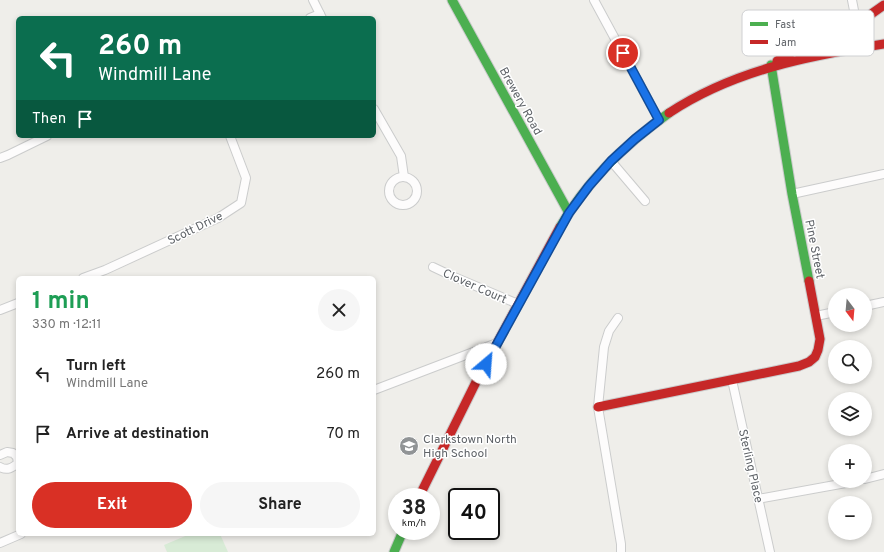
<!DOCTYPE html>
<meta charset="utf-8">
<style>
:root{--surface:#fff;--page:#f6f6f6;--text:#222;--muted:#767676;--accent:#d93025}
body{margin:0;font-family:Overpass,sans-serif;background:var(--page);color:var(--text);height:100vh;display:flex;flex-direction:column;font-size:15px;white-space:nowrap}
*{box-sizing:border-box;margin:0}
p{font-size:13px;color:var(--muted)}
.icon{flex:none;width:22px;height:22px;fill:none;stroke:currentColor;stroke-width:2;stroke-linecap:round;stroke-linejoin:round}
.map{position:relative;flex:1;overflow:hidden}
.details{position:absolute;left:16px;top:276px;width:360px;height:260px;display:flex;flex-direction:column;background:var(--surface);border-radius:6px;box-shadow:0 2px 6px #0003}
.details>*{flex:none}
.hud{position:absolute;left:16px;top:16px;width:360px;height:122px;border-radius:6px;box-shadow:0 2px 6px #0003;background:#0b6e4f;color:#fff;overflow:hidden}
.needle{width:26px;rotate:164deg}
.buttons{position:absolute;left:828px;top:288px;display:grid;gap:8px}
.buttons a{display:grid;place-items:center;width:44px;height:44px;border-radius:50%;background:var(--surface);box-shadow:0 2px 6px #0003;font-size:20px}
.speed{position:absolute;left:388px;top:488px;display:flex;gap:8px;font-size:20px;font-weight:700;text-align:center}
.speed>*{display:grid;place-content:center;width:52px;height:52px;border-radius:50%;background:var(--surface);box-shadow:0 2px 6px #0003;line-height:1}
.speed small{font-size:10px;font-weight:400}
.speed .limit{border:2px solid #111;border-radius:6px;background:#fff;color:#111}
.pin{position:absolute;display:grid;place-items:center;width:34px;height:34px;color:#fff;margin:-17px;border:2px solid #fff;border-radius:50%;box-shadow:0 1px 4px #0007}
.me{position:absolute;width:44px;margin:-22px;rotate:27deg;stroke-linejoin:round;filter:drop-shadow(0 0 3px #0008)}
.turn{display:flex;align-items:center;gap:14px;height:84px;padding:0 16px;font-size:18px}
.turn .icon{width:52px;height:52px;stroke-width:2.5}
.turn b{display:block;font-size:28px;line-height:34px}
.then{display:flex;align-items:center;height:38px;padding:0 16px;background:#0003;gap:8px;font-size:15px}
.round{display:grid;place-items:center;flex:none;width:42px;height:42px;border-radius:21px;background:var(--page)}
.summary{display:flex;align-items:center;justify-content:space-between;height:68px;padding:0 16px}
h1{font-size:24px;font-weight:700;line-height:30px;color:#1e9e55}
.button{display:flex;gap:8px;margin-top:auto;padding:8px 16px}
.button a{flex:1;height:46px;border-radius:24px;background:var(--accent);color:#fff;font-size:16px;font-weight:700;line-height:46px;text-align:center}
.button a+a{background:var(--page);color:var(--text)}
ul{padding:0;list-style:none}
li{display:flex;align-items:center;gap:12px;height:60px;padding:0 16px}
li div{flex:1}
li b{display:block;font-size:15px}
li em{font-style:normal}
.map>svg:first-child{display:block}
.green{fill:#d8ebd6}
.lines{fill:none;stroke-linecap:round;stroke-linejoin:round}
.street-casing{stroke:#cbcccc;stroke-width:10}
.fast-casing{stroke:#cacacb;stroke-width:11}
.jam-casing{stroke:#cacacb;stroke-width:11}
.street{stroke:#fdfcfc;stroke-width:8}
.fast{stroke:#4caf50;stroke-width:9}
.jam{stroke:#c62828;stroke-width:9}
.route-casing{stroke:#114b97;stroke-width:10}
.route{stroke:#1a73e8;stroke-width:7}
.labels{text-anchor:middle;stroke-width:3;stroke-linejoin:round;paint-order:stroke}
.street-label{font-size:12px;fill:#5f6368;stroke:#fff}
.poi-label{font-size:12px;fill:#5f6368;stroke:#fff;text-anchor:start}
.key{fill:#fff;stroke:#cfd0d2;stroke-width:1}
.key-label{font-size:11px;fill:#5f6368}
</style>
<div class="map">
<svg width="884" height="552" viewBox="0 0 884 552">
<rect width="100%" height="100%" fill="#efeeea"/>
<polygon class="green" points="190,534 220,534 228,552 167,552 164,545"/>
<g class="lines">
<g class="street-casing">
<g id="street">
<polyline points="313,0 322,18"/>
<polyline points="594,0 659,120"/>
<polyline points="852,0 861,47"/>
<polyline points="310,18 320,14"/>
<polyline points="374,109 401,156 404,177"/>
<polyline points="0,158 8,155 47,136"/>
<polyline points="611,161 645,201"/>
<circle cx="403" cy="191" r="14"/>
<polyline points="792,194 884,174"/>
<polyline points="433,267 452,276 518,304"/>
<polyline points="83,278 105,270 218,218 241,203 246,178 230,136"/>
<polyline points="865,306 884,302"/>
<polyline points="0,310 18,303"/>
<polyline points="816,316 835,312"/>
<polyline points="618,318 609,331 604,347 598,407 621,544 621,552"/>
<polyline points="732,380 770,552"/>
<polyline points="374,390 497,343"/>
<path d="M 0,455 L 7,452 L 13,453 L 17,457 L 18,463 C 12,468 7,471 0,467"/>
<polyline points="865,479 884,474"/>
<polyline points="758,499 857,481"/>
<polyline points="0,543 21,534"/>
</g>
</g>
<g class="fast-casing">
<g id="fast">
<polyline points="452,0 569,213"/>
<polyline points="771,65 792,194 809,281"/>
<path d="M 560,227 C 587,181 625,144 669,113"/>
<polyline points="394,552 403,531"/>
</g>
</g>
<g class="jam-casing">
<g id="jam">
<polyline points="777,61 805,45 857,24 884,5"/>
<path d="M 669,113 C 734,70 808,56 884,44"/>
<polyline points="598,407 799,366 809,362 815,357 818,350 820,339 809,281"/>
<polyline points="419,497 476,382 560,227"/>
</g>
</g>
<use href="#street" class="street"/>
<use href="#fast" class="fast"/>
<use href="#jam" class="jam"/>
</g>
<g class="lines">
<g class="route-casing">
<polyline id="route" points="486,364 569,213 589,186 611,161 635,139 659,120 623,53"/>
</g>
<use href="#route" class="route"/>
</g>
<defs>
<g id="school-disc" transform="scale(1)"><circle r="9.5" fill="#919496" stroke="#fff"/><path d="M0-5L7-2L0 1L-7-2ZM-4 1L0 2.5L4 1V4Q0 6-4 4Z" fill="#fff"/></g>
</defs>
<g fill-rule="evenodd">
<use href="#school-disc" x="409" y="446"/>
</g>
<g class="labels">
<g class="street-label">
<text transform="translate(521 101) rotate(61)" y="4">Brewery Road</text>
<text transform="translate(195 228) rotate(-26)" y="4">Scott Drive</text>
<text transform="translate(815 249) rotate(79)" y="4">Pine Street</text>
<text transform="translate(475 286) rotate(24)" y="4">Clover Court</text>
<text transform="translate(751 466) rotate(77)" y="4">Sterling Place</text>
</g>
<g class="poi-label">
<text x="423" y="443">Clarkstown North<tspan x="423" dy="14">High School</tspan></text>
</g>
</g>
<rect x="742" y="10" width="132" height="46" rx="6" class="key"/>
<rect x="750" y="22" width="18" height="4" fill="#4caf50"/>
<rect x="750" y="40" width="18" height="4" fill="#c62828"/>
<g class="key-label">
<text x="775" y="28">Fast</text>
<text x="775" y="46">Jam</text>
</g>
</svg>
<div class="buttons">
<a><svg class="needle" viewBox="-14 -14 28 28"><path d="M0-13l5 13h-10z" fill="#e53935"/><path d="M0 13l5-13h-10z" fill="#767676"/></svg></a>
<a><svg class="icon" aria-label="search" viewBox="0 0 24 24"><circle cx="10" cy="10" r="6"/><path d="M15 15l6 6"/></svg></a>
<a><svg class="icon" aria-label="layers" viewBox="0 0 24 24"><path d="M12 4l9 5-9 5-9-5zM3 14l9 5 9-5"/></svg></a>
<a>+</a>
<a>−</a>
</div>
<div class="speed"><div>38<small>km/h</small></div><div class="limit">40</div></div>
<div class="pin" style="left:623px;top:53px;background:#d93025"><svg class="icon" aria-label="arrive" viewBox="0 0 24 24"><path d="M6 21V4h12l-3 4 3 4H6"/></svg></div>
<svg class="me" style="left:486px;top:364px" viewBox="-20 -20 40 40"><circle r="19" fill="#fff"/><path d="M0-13L10 11 0 6-10 11z" fill="#1a73e8"/></svg>
<div class="hud">
<div class="turn"><svg class="icon" aria-label="left" viewBox="0 0 24 24"><path d="M17 20v-9H6M10 6l-5 5 5 5"/></svg><div><b>260 m</b>Windmill Lane</div></div>
<div class="then">Then<svg class="icon" aria-label="arrive" viewBox="0 0 24 24"><path d="M6 21V4h12l-3 4 3 4H6"/></svg></div>
</div>
<section class="details">
<div class="summary"><div><h1>1 min</h1><p>330 m · 12:11</p></div><a class="round"><svg class="icon" aria-label="close" viewBox="0 0 24 24"><path d="M6 6l12 12M18 6L6 18"/></svg></a></div>
<ul>
<li><svg class="icon" aria-label="left" viewBox="0 0 24 24"><path d="M17 20v-9H6M10 6l-5 5 5 5"/></svg><div><b>Turn left</b><p>Windmill Lane</p></div><em>260 m</em></li>
<li><svg class="icon" aria-label="arrive" viewBox="0 0 24 24"><path d="M6 21V4h12l-3 4 3 4H6"/></svg><div><b>Arrive at destination</b></div><em>70 m</em></li>
</ul>
<div class="button"><a>Exit</a><a>Share</a></div>
</section>
</div>
